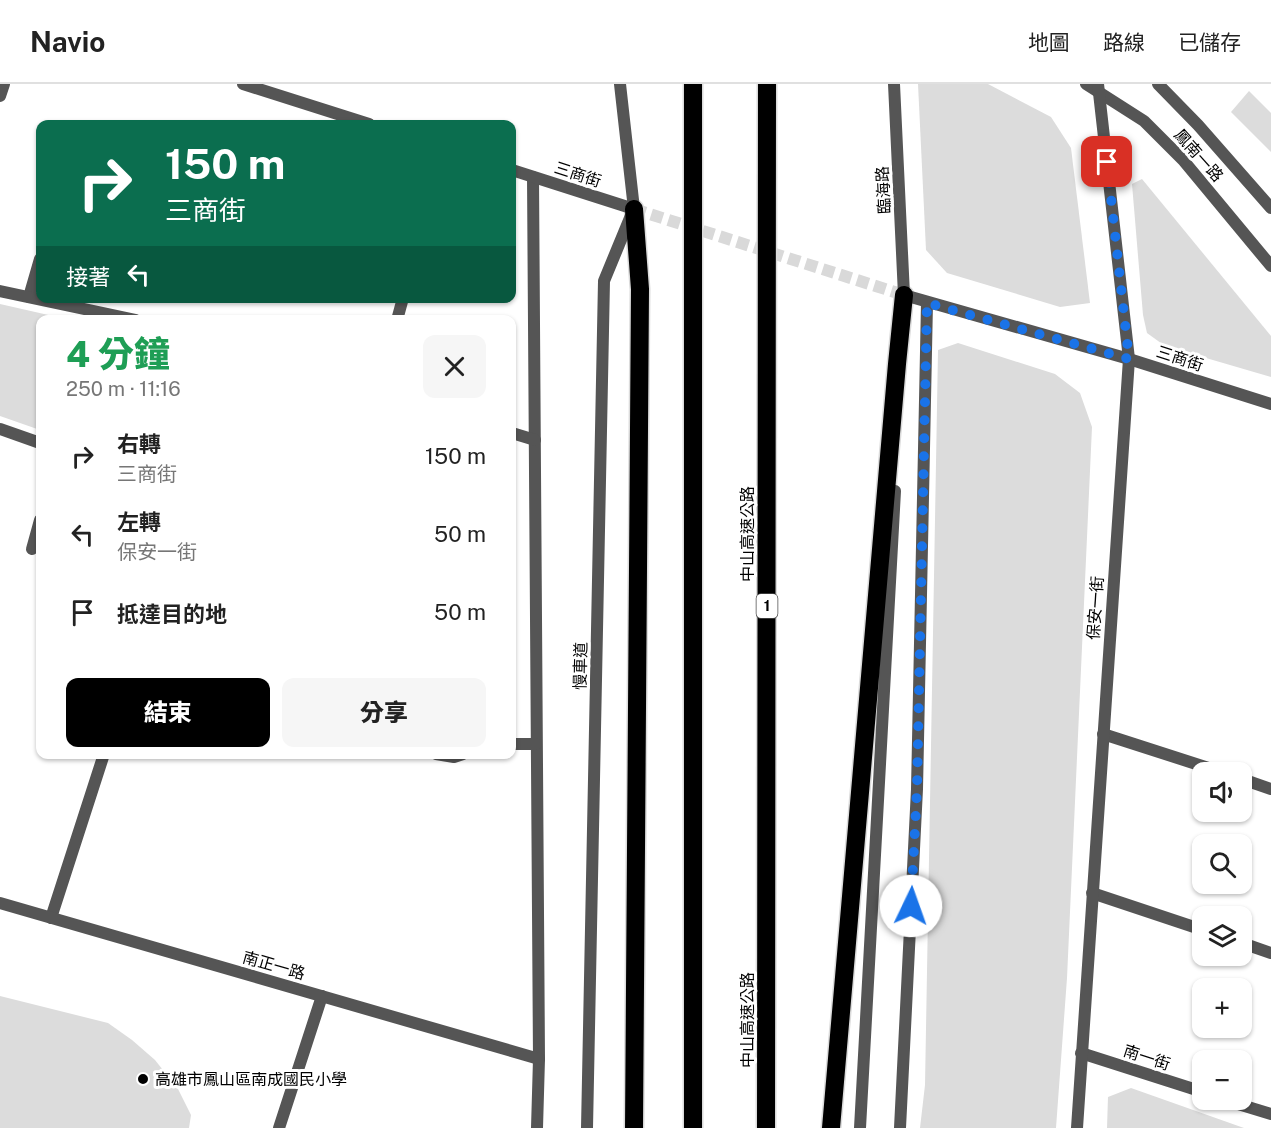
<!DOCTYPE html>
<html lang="zh-TW">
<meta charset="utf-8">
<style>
:root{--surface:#fff;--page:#f6f6f6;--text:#222;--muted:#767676;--line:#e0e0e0;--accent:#000}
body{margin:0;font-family:"Public Sans","Noto Sans TC",sans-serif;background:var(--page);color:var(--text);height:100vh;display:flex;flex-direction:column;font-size:22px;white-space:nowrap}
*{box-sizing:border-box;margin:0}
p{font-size:20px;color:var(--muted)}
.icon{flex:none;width:33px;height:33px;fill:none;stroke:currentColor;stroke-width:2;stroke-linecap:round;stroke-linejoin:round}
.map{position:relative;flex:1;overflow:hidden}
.drawer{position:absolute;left:36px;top:231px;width:480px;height:444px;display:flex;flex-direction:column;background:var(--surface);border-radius:12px;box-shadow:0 2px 4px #0004}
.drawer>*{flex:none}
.guide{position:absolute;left:36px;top:36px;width:480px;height:183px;border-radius:12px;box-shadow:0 2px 4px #0004;background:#0b6e4f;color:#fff;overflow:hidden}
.buttons{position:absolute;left:1192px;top:678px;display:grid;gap:12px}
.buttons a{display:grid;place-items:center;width:60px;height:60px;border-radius:12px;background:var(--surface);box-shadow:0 2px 4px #0004;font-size:30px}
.pin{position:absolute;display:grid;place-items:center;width:51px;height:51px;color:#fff;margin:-26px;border-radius:12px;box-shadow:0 3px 9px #0006}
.me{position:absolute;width:66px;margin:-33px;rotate:3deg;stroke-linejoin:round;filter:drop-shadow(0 0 4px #0008)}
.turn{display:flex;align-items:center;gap:21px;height:126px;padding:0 30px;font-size:27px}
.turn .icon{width:78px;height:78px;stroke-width:2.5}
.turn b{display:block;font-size:42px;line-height:51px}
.then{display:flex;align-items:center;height:57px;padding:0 30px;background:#0003;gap:12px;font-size:22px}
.round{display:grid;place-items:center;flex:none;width:63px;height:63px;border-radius:12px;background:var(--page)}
.head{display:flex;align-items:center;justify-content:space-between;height:102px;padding:0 30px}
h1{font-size:36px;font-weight:800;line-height:45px;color:#1e9e55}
.action{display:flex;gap:12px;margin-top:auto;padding:12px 30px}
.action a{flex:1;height:69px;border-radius:12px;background:var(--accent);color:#fff;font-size:24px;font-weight:800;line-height:69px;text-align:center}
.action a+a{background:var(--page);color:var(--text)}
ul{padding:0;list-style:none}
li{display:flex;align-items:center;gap:18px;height:78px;padding:0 30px}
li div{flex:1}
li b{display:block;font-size:22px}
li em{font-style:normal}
header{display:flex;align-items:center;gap:36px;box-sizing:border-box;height:84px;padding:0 30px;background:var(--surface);border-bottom:2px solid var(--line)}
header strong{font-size:28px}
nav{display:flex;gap:33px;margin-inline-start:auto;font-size:21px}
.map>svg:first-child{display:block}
.green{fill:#dcdcdc}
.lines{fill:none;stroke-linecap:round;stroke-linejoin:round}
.minor-tunnel{stroke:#d9d9d9;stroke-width:12;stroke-dasharray:12 6;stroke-linecap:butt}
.motorway-casing{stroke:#dbdbdb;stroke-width:21}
.service{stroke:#555;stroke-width:12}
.minor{stroke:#555;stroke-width:12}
.motorway{stroke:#000;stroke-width:18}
.motorway-bridge-casing{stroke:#dbdbdb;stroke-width:21;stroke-linecap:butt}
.motorway-bridge{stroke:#000;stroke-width:18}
.route{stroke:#1a73e8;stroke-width:10;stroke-dasharray:0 18}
.poi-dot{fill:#000;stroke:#fff;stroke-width:2}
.labels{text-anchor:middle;stroke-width:6;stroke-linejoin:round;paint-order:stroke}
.shield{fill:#fff;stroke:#4c4c4c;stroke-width:1.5}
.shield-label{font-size:15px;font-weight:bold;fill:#000}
.street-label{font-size:16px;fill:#000;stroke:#fff}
.poi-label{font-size:16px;fill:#000;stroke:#fff;text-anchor:start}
</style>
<header>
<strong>Navio</strong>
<nav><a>地圖</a><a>路線</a><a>已儲存</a></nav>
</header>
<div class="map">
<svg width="1271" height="1044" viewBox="0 0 1271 1044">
<rect width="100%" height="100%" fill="#fff"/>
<g class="green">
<polygon points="918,0 988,0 1051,33 1071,64 1090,219 1060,223 947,189 926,166"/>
<polygon points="1249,7 1271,29 1271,68 1231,28"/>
<polygon points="1142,95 1271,252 1271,293 1165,262 1147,249 1143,231 1132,100"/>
<polygon points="0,220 66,235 40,236 40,346 0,332"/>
<polygon points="958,259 1055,290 1080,309 1092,343 1067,894 1056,1044 920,1044 925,1001 938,266"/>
<polygon points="0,912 108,939 132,956 155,976 178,1005 191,1031 189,1044 0,1044"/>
<polygon points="1131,1004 1244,1044 1107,1044 1108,1013"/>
</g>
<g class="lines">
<polyline class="minor-tunnel" points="634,125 904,211"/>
<g class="motorway-casing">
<g id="motorway">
<polyline points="634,125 640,205 634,1044"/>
<polyline points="831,1044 897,280 904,211"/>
</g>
</g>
<g class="service">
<polyline points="533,93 539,975 537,1044"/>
<polyline points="29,213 40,175"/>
<polyline points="397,236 403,214"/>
<polyline points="32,465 40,436"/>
<polyline points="1103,650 1221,688"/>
<polyline points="512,660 536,660"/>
<polyline points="436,670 454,673 463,670"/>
<polyline points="1242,695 1271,705"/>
<polyline points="1092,809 1203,846"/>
<polyline points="51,834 104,670"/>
<polyline points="1242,859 1271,869"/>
<polyline points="279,1044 322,912"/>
<polyline points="587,1044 604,197 632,129"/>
<polyline points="860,1044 895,407"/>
<polyline points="900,1044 917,705 927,219"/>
</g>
<g class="minor">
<polyline points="243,0 369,40"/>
<polyline points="894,0 904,211 1129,275 1271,320"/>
<polyline points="1086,0 1144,37 1183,76 1271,182"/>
<polyline points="1158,0 1198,41 1271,124"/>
<polyline points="0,12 4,0"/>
<polyline points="512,86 634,125 620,0"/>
<polyline points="0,207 136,236"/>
<polyline points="0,345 40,359"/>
<polyline points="512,349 535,356"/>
<polyline points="0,819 539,975"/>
<polyline points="1081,969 1203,1008"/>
<polyline points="1225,1016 1271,1030"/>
<polyline points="1077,1044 1129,275 1098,0"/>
</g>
<use href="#motorway" class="motorway"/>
<g class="motorway-bridge-casing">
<g id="motorway-bridge">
<polyline points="693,0 693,1044"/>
<polyline points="766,1044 767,0"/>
</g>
</g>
<use href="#motorway-bridge" class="motorway-bridge"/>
</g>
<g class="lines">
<polyline class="route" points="911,822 917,705 927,219 1129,275 1107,78"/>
</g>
<circle class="poi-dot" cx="143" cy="995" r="6"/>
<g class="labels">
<rect class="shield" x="756.5" y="510" width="21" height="24" rx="4.5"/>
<g class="shield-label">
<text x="767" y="527">1</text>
</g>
<g class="street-label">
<text transform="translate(1199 71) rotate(48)" y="6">鳳南一路</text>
<text transform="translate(578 90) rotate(18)" y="6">三商街</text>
<text transform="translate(883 106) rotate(-93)" y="6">臨海路</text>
<text transform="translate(1180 274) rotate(18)" y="6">三商街</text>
<text transform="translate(747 450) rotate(-90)" y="6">中山高速公路</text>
<text transform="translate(1095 524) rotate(-86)" y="6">保安一街</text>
<text transform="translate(580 582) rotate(-89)" y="6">慢車道</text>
<text transform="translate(274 881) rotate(16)" y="6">南正一路</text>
<text transform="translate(747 936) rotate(-90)" y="6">中山高速公路</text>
<text transform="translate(1147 973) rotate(18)" y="6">南一街</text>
</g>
<g class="poi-label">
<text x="155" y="1001">高雄市鳳山區南成國民小學</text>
</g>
</g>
</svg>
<div class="buttons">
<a><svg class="icon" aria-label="sound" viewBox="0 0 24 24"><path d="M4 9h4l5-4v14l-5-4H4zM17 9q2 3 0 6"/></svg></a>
<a><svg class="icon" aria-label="search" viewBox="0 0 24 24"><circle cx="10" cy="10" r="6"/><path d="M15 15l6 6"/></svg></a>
<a><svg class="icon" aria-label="layers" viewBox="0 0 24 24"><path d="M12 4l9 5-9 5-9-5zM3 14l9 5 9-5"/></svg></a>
<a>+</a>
<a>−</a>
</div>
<div class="pin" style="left:1107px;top:78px;background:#d93025"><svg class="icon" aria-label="arrive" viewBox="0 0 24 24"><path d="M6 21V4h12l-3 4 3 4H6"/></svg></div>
<svg class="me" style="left:911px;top:822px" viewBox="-20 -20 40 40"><circle r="19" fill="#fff"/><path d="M0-13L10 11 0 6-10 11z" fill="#1a73e8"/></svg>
<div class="guide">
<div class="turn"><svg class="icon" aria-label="right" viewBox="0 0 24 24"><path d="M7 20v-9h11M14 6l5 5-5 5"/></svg><div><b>150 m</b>三商街</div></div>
<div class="then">接著<svg class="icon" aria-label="left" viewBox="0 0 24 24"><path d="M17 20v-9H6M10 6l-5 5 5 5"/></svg></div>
</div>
<section class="drawer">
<div class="head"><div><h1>4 分鐘</h1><p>250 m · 11:16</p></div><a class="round"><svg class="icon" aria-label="close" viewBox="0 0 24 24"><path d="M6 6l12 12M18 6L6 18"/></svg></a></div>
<ul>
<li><svg class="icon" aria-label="right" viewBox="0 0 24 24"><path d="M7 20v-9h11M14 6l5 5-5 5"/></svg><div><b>右轉</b><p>三商街</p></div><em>150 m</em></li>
<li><svg class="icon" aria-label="left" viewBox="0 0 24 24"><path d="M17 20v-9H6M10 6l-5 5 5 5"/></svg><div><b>左轉</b><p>保安一街</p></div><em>50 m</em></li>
<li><svg class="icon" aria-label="arrive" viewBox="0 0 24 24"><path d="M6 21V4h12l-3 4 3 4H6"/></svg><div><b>抵達目的地</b></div><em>50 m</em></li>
</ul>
<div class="action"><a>結束</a><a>分享</a></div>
</section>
</div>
